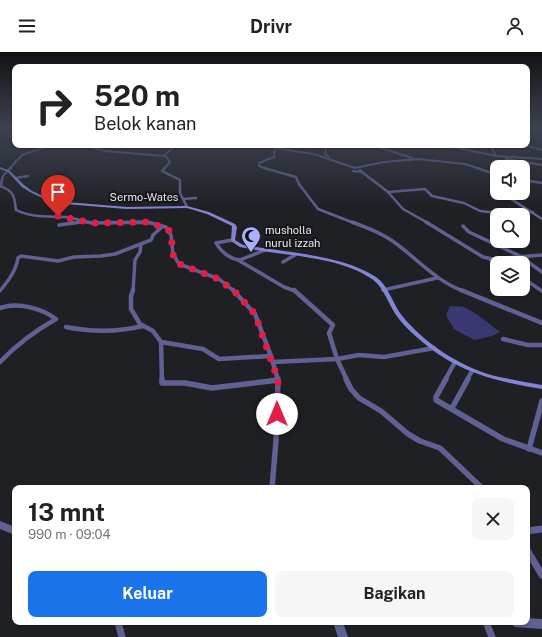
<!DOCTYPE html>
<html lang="id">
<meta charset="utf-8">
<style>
:root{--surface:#fff;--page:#f6f6f6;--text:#222;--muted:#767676;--accent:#1a73e8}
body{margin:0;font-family:"Public Sans",sans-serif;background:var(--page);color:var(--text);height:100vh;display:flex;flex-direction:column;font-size:15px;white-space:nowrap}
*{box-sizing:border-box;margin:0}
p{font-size:13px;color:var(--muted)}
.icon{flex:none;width:22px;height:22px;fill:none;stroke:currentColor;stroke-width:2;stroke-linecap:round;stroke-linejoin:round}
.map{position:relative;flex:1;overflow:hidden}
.drawer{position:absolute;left:12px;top:433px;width:518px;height:140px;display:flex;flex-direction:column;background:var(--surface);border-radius:8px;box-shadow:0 1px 3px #0004}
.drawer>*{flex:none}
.banner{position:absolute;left:12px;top:12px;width:518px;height:84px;border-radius:8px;box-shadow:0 1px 3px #0004;background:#fff;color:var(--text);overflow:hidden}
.tools{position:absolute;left:490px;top:108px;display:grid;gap:8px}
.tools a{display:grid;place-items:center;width:40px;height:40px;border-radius:8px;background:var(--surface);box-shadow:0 1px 3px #0004;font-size:20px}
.pin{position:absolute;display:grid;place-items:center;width:34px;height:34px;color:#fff;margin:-41px -17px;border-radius:50% 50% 50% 0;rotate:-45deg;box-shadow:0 0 4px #0007}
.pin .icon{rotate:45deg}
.me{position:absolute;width:44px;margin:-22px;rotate:0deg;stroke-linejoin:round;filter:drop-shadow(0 0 3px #0008)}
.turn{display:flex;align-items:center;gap:14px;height:84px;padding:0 16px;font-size:18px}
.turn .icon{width:52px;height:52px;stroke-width:2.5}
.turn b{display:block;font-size:28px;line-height:34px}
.round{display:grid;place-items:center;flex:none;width:42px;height:42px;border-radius:8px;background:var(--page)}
.overview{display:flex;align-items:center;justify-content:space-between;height:68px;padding:0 16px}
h1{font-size:24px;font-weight:700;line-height:30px}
.cta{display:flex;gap:8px;margin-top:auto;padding:8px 16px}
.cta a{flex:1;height:46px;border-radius:8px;background:var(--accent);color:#fff;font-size:16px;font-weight:700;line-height:46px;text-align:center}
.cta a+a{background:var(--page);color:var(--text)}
header{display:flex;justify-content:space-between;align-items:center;height:52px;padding:0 16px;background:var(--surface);font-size:18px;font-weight:700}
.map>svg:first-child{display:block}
.green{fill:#3a3873}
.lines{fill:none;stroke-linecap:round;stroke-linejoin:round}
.minor-far5{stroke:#5f6093;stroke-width:2}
.minor-far4{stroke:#5f6093;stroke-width:2.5}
.minor-far3{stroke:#5f6093;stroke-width:3.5}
.minor-far2{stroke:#5f6093;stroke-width:4.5}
.minor-far1{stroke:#5f6093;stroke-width:5.5}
.minor{stroke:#5f6093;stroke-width:7}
.tertiary{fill:#5f6093;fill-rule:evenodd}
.secondary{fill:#8484d5;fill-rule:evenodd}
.route{stroke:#e11d48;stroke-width:7;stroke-dasharray:0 12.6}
.labels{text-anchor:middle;stroke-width:4;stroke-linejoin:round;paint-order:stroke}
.far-street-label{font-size:11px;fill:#e9e9ec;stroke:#16161a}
.far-poi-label{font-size:11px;fill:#e9e9ec;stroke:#16161a;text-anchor:start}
</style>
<header><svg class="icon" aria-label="menu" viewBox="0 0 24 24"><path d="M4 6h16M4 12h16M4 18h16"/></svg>Drivr<svg class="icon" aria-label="person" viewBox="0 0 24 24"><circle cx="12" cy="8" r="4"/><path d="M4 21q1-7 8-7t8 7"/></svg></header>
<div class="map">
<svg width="542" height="585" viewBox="0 0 542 585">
<rect width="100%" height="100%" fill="#1f2024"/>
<polygon class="green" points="450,254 464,255 478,263 500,280 492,284 474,288 454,277 446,263"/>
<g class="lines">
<g class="minor-far5">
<polyline points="83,93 105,99 165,104"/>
<polyline points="319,93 326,96 325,102 329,105"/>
<polyline points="372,93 412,106"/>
<polyline points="477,93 492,96 496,104"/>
<polyline points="525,93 542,98"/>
<polyline points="449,94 496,104 542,107"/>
<polyline points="275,96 314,102 355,116 384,110 418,107 465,112 480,117"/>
<polyline points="506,107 542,113"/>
<polyline points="9,117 22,103 51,93"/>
<polyline points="164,117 170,110 165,103 175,93"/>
<polyline points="267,117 259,114 259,111 274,105 275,93"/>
</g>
<g class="minor-far4">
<polyline points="165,116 162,119 180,128 180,141 187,155"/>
<polyline points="264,116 296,125 299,132 318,157 354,171"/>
<polyline points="477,116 497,123"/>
<polyline points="8,118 11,116"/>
<polyline points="353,119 362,120 360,118"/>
<polyline points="362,120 388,140 403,157 428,171"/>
<polyline points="16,126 28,124"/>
<polyline points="523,128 542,131"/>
<path d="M 0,134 C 15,140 14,144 16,158 C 32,166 49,164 66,165 C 74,166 83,169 91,171"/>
<polyline points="388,140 425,137 432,144 464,151 480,159 506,162 533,160"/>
<polyline points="502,141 542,167"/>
<polyline points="183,147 196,146"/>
<polyline points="75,171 81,170"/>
<polyline points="105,171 150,171"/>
</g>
<g class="minor-far3">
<polyline points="87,170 92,171 147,170 166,175 171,183 173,202 179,212 219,227 234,239"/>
<path d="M 352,170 C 368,176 384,182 398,193 C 420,210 437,229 463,239"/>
<polyline points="426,170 483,205 492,207 542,203"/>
<polyline points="59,173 81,170"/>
<polyline points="463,174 469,180 520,204 542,220"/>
<path d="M 232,188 L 216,191 C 221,200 230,207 240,208 L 265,198"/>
<polyline points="490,207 497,212"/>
<polyline points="238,208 284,235 295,239"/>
<polyline points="283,210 295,203"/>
<polyline points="523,226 542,239"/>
<polyline points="383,238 437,226"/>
<path d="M 0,239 C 8,229 16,219 18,206 L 21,204 L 58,209 L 74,205 L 101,204 L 115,202 L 151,188 L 153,183 L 162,175"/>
<polyline points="133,239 135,208 140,200 141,192"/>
</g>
<g class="minor-far2">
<polyline points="133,238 131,244 131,257 140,272 153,279 161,290 203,297 219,307 271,304 278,328"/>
<polyline points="233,238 255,262 271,304"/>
<polyline points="461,238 542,271"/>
<path d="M 0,256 C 18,250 41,256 56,267 C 35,279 17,292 0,310"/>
<path d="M 66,275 C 91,280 118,280 143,274"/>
<polyline points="503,287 528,293 542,293"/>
<polyline points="161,290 162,328"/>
<polyline points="273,310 337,307 329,281 333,273 294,238"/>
<polyline points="347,328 337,307 359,303 384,305 434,296"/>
<polyline points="445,328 455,310"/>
<polyline points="467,328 472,319"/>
</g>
<g class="minor-far1">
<polyline points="162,327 162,331 185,331 212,336 278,328"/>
<polyline points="346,327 351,337 359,346 381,359 408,382 420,389 440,396 482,436"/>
<polyline points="446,327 436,345 436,348 503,387 542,401"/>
<polyline points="452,356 468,327"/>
<polyline points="529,397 542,349"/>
<polyline points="272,436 276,389 278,327"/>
</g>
<g class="minor">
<polyline points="527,479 542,477"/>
<polyline points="527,498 542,523"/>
<polyline points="118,570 122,585"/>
<polyline points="486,570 492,585"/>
</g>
<g class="tertiary">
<path d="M 8,117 L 10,118 L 4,124 L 2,135 L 0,136 C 0,126 1,124 8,117 Z"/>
<polygon points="0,469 15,475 15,483 0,477"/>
<polygon points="527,566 542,567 542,577 515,575 512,573 510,570 527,570"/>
<polygon points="333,570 343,570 348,585 338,585"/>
</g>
<path class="secondary" d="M 0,115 L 10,119 L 24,133 L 32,139 L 54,149 L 127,155 L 187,154 L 209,160 L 235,172 L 237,175 L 235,188 L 243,193 C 283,200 343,203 376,225 C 389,234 393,253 403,265 C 426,292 458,313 491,323 C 508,327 525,330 542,333 L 542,337 C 495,329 458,321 420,288 C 413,282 405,275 399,267 C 389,255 385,236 372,227 C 337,203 281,204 240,195 L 231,189 L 232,174 L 207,162 L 187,156 L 127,157 L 53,151 L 30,140 L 22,135 L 8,120 L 0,117 Z"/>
</g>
<linearGradient id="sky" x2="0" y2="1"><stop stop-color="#111214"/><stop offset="0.48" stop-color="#3c4250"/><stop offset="1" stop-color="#3c4250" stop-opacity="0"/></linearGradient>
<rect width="542" height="157" fill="url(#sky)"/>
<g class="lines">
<path class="route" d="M 58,164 L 92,171 L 147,170 L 168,177 C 176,189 167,200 179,212 L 219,227 L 236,241 L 255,262 L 278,328 L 277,362"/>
</g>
<defs>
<g id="mosque-pin" transform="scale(1)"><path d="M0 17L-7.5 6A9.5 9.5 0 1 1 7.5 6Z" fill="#acaffb" stroke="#16161a"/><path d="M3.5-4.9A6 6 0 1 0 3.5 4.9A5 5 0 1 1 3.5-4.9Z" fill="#111"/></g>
</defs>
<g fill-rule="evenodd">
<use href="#mosque-pin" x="251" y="184"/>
</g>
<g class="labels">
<g class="far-street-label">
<text x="144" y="149">Sermo-Wates</text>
</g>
<g class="far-poi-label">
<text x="265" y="182">musholla<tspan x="265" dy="13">nurul izzah</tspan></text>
</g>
</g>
</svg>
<div class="tools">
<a><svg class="icon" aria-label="sound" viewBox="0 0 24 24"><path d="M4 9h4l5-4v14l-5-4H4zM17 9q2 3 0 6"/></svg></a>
<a><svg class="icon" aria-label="search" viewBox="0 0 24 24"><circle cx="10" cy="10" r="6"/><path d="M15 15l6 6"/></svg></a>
<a><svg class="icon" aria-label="layers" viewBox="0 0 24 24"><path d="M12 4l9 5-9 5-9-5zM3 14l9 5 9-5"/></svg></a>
</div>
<div class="pin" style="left:58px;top:164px;background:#d93025"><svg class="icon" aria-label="arrive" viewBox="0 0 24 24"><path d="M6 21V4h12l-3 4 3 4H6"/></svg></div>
<svg class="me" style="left:277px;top:362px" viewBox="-20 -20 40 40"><circle r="19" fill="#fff"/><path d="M0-13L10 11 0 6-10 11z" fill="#e11d48"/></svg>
<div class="banner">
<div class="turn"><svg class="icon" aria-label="right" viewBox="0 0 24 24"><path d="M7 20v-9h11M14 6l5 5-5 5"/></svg><div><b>520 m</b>Belok kanan</div></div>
</div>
<section class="drawer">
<div class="overview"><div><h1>13 mnt</h1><p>990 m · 09:04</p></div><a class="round"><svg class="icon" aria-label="close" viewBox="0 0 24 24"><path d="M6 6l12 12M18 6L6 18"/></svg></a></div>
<div class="cta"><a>Keluar</a><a>Bagikan</a></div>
</section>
</div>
